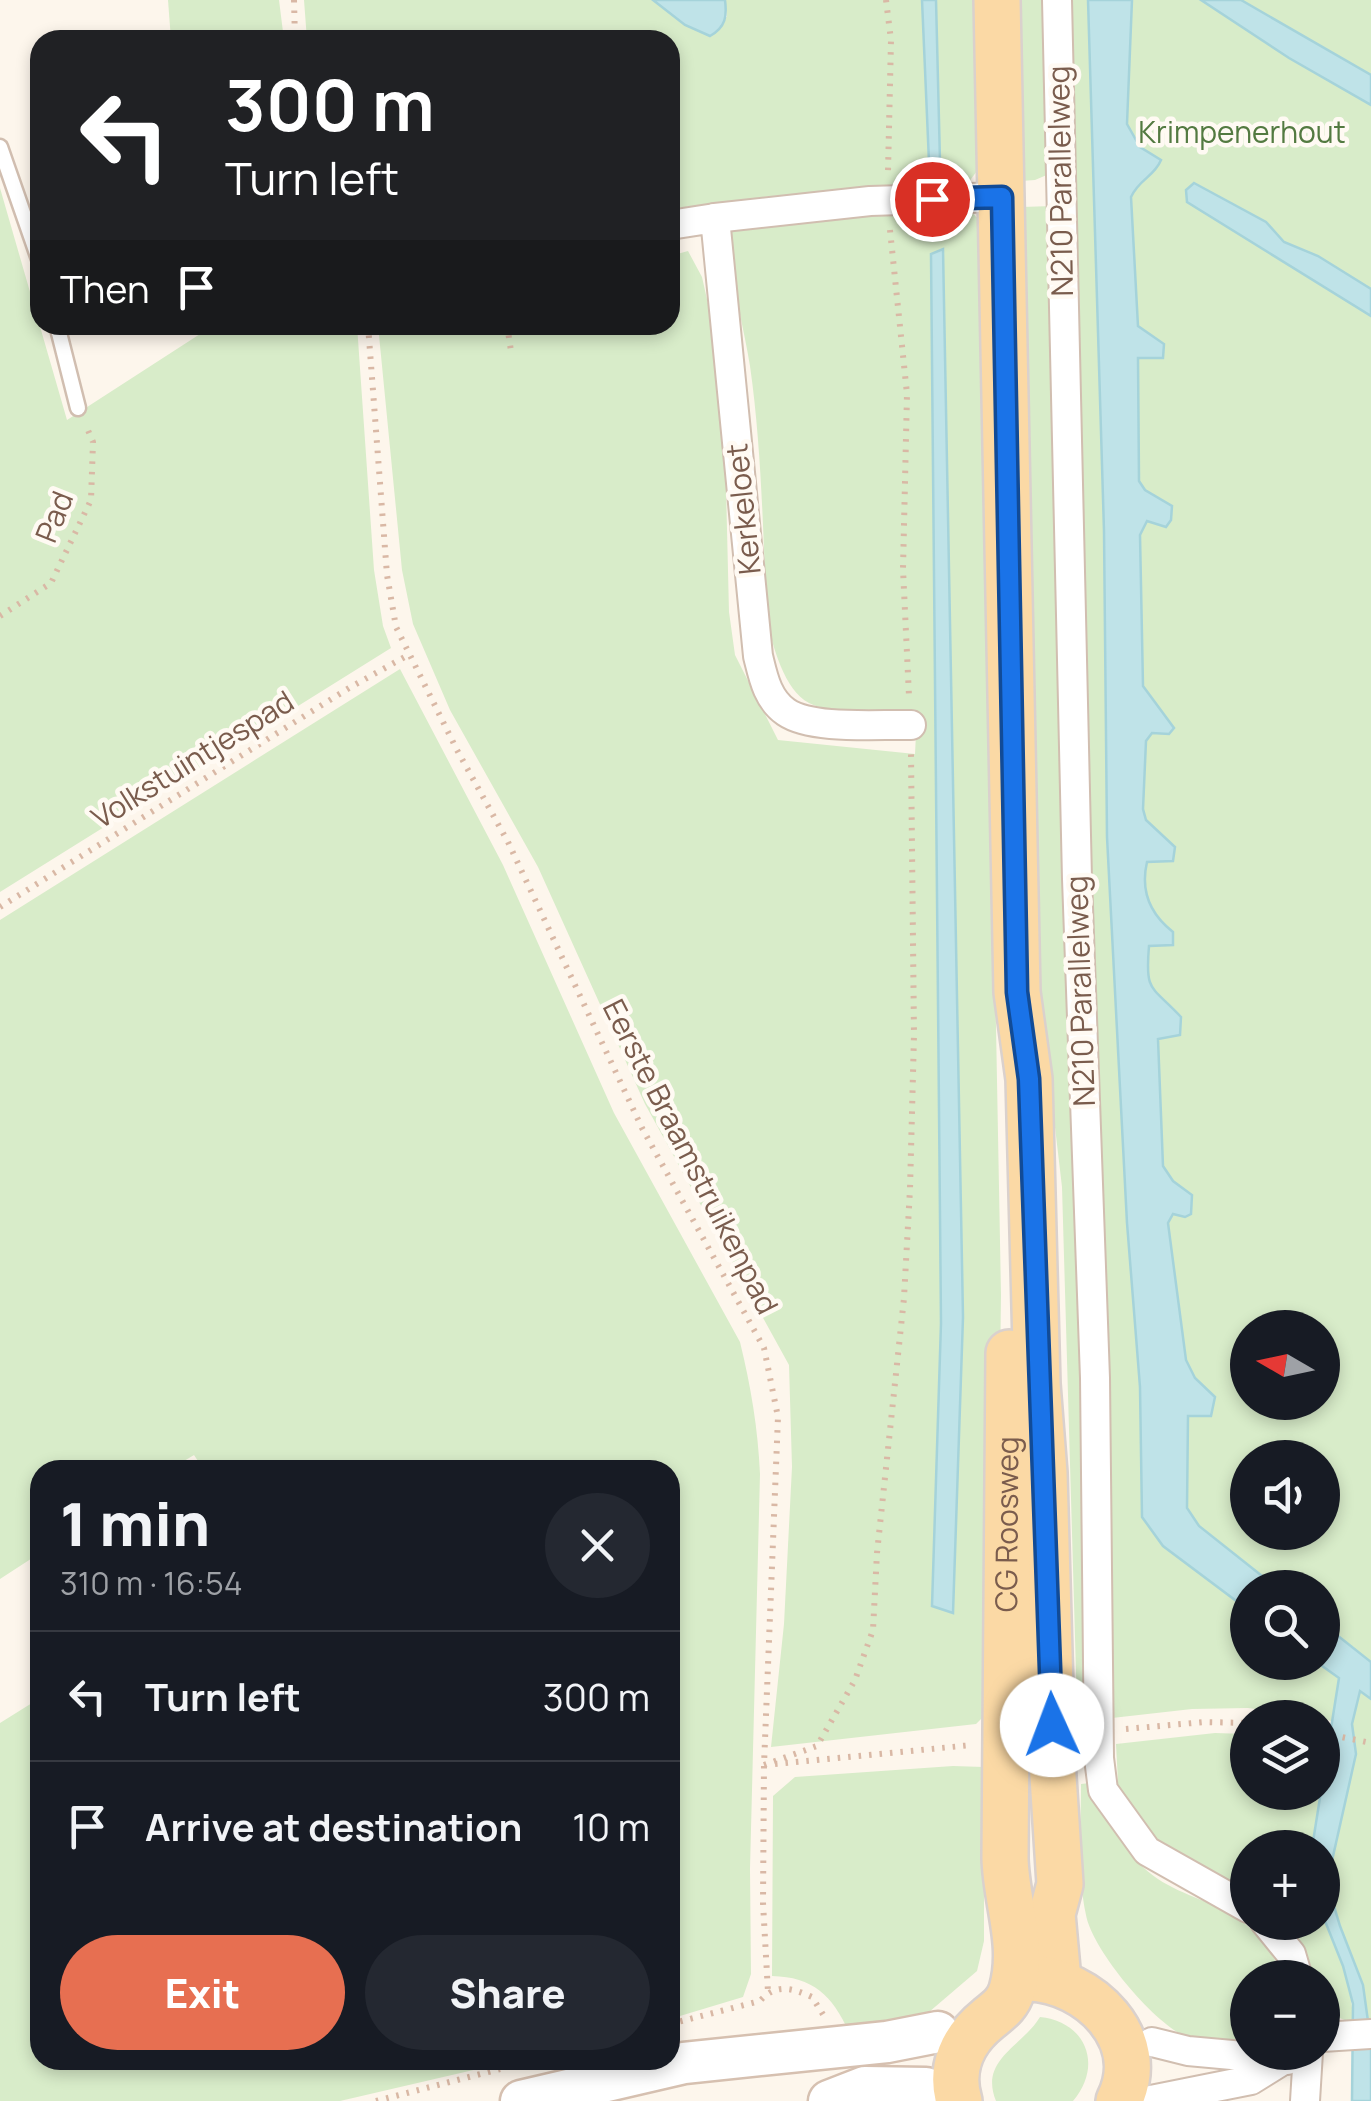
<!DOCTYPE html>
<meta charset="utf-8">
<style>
:root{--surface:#171b24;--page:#242831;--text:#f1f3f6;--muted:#9ea1a6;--line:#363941;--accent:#e76f51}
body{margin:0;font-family:Manrope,sans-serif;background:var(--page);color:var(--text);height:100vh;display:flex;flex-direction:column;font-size:38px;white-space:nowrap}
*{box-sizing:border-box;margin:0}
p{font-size:32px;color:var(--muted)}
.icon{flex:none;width:55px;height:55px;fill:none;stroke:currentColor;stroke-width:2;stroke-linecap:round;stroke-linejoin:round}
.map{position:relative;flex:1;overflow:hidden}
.sheet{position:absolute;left:30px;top:1460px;width:650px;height:610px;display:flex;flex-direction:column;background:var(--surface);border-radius:30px;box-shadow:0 5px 15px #0003}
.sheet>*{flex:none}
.hud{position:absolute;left:30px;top:30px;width:650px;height:305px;border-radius:30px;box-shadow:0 5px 15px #0003;background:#202124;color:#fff;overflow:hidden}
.needle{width:65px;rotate:279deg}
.buttons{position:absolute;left:1230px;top:1310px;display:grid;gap:20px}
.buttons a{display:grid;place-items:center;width:110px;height:110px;border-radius:50%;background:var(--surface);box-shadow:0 5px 15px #0003;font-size:50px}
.pin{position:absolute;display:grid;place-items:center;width:85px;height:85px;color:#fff;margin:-42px;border:5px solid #fff;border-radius:50%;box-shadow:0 2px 10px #0007}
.me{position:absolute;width:110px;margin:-55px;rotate:358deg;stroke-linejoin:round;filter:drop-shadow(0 0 8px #0008)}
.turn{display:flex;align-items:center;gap:35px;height:210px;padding:0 30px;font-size:45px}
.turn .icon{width:130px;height:130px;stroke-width:2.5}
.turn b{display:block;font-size:70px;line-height:85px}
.then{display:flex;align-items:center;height:95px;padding:0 30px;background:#0003;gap:20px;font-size:38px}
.round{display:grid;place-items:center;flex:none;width:105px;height:105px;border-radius:52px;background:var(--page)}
.head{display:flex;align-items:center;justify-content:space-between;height:170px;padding:0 30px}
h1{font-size:60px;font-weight:800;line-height:75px}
.button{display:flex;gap:20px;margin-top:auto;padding:20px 30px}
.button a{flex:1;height:115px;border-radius:60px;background:var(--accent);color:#fff;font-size:40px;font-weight:800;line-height:115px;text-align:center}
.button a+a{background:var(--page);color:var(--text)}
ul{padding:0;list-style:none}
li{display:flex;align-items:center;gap:30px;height:130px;padding:0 30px;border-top:2px solid var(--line)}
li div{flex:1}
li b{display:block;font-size:38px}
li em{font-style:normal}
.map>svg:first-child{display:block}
.green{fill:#d8ecc9;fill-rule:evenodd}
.water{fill:#bfe3e8;stroke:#a5d3da;stroke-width:2.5}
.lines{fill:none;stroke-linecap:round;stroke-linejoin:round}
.service-casing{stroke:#d1beb0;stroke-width:19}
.minor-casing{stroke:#d1beb0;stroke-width:32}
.secondary-casing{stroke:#d6c0b0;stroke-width:45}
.primary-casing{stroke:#dad1cd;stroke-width:50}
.path{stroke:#d9b8a5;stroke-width:6;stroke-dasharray:2.5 8;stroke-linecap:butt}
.service{stroke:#fff;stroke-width:14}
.minor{stroke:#fff;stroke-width:28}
.secondary{stroke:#fff;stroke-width:40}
.primary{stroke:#fbd9a5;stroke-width:45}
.route-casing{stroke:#114b97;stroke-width:25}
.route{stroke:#1a73e8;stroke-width:18}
.labels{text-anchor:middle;stroke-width:9;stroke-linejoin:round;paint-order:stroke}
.park-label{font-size:30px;fill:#537a41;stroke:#fffaf3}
.street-label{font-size:30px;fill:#7a5c4d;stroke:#fffaf3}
</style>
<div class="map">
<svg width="1371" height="2101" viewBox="0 0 1371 2101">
<rect width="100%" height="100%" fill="#fdf6ec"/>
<g class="green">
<polygon points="168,0 279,0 284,40 171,40"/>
<polygon points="304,0 653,0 685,25 727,17 725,0 922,0 929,161 939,162 936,0 976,0 980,167 965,187 772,196 670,209 670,40 307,40"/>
<polygon points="1017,0 1044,0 1049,174 1035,180 1021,181"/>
<polygon points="1070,0 1088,0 1104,531 1107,837 1127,1223 1140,1387 1142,1517 1163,1546 1247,1609 1248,1662 1318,1663 1339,1678 1334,1722 1322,1718 1248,1708 1192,1709 1112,1718 1076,384"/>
<path d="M 1108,0 L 1371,0 L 1371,2101 L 1355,1984 L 1323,1889 L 1357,1668 L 1323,1640 L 1322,1588 L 1258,1587 L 1169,1516 ZM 1248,1328 L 1322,1328 L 1322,1402 L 1248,1402 ZM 1248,1458 L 1322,1458 L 1322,1532 L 1248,1532 Z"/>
<polygon points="0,188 67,420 214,325 357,325 374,570 383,626 391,648 0,892"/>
<path d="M 966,206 L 981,222 L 1001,1295 L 1000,1372 L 986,1505 L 982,1718 L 976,1724 L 771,1747 L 784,1624 L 792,1467 L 789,1365 L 645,1104 L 538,867 L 450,710 L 413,624 L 402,570 L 378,325 L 670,325 L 670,256 L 688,251 L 702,277 L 715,335 L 725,446 L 729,612 L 735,655 L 778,740 L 915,754 L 917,714 C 892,714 830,714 809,703 C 784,690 773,646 767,621 C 763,537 762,450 750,366 C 743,320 728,277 732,229 L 852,212 ZM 943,250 L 963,1317 L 952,1613 L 932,1606 L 941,1323 L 931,255 Z"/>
<polygon points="1052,206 1093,1510 1084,1704 1077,1706 1062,1187 1039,990 1022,207"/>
<path d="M 400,669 L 503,865 L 614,1113 L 740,1342 C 751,1387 758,1429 760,1474 L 750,1869 L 751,1974 L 743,1997 L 670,2019 L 670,1470 L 204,1470 L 194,1455 L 169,1470 L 40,1470 L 40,1553 L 0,1579 L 0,920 Z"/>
<polygon points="40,1698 40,2060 517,2060 340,2101 0,2101 0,1723"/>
<polygon points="1215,1733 1247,1734 1248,1792 1321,1793 1312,1847 1248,1848 1247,1896 1153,1847 1119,1802 1116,1744"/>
<path d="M 953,1766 L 984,1767 L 984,1941 L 977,1971 L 922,2018 L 849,2032 C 832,1995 813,1977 772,1976 L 773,1796 L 795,1777 Z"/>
<path d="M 1090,1783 C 1103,1809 1119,1842 1139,1863 C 1162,1888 1193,1895 1222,1909 C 1249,1921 1273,1950 1283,1977 L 1248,1978 L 1247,2043 C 1227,2045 1206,2044 1187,2037 C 1154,2024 1092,1949 1086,1915 C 1077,1873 1081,1827 1081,1784 Z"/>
<path d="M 1323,1916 C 1337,1950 1353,1985 1353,2023 L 1323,2012 L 1322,1978 L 1312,1977 L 1291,1934 L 1279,1923 L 1322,1922 Z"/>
<path d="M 1040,2017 C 1087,2022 1103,2066 1073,2101 L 996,2101 C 979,2059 1022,2047 1040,2017 Z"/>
</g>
<g class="water">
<path d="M 653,0 L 725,0 C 727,16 726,27 710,36 L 685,25 Z"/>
<polygon points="922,0 936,0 940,162 929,162"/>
<path d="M 1088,0 L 1132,0 L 1127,124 L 1140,147 L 1161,160 C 1154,177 1139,179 1131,197 L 1138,326 L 1164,344 L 1163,358 L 1138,358 L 1139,481 L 1145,490 L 1172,506 L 1171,520 L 1166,527 L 1147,521 L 1140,535 L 1143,686 L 1174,728 L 1169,734 L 1152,733 L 1146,741 L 1143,809 L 1146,820 L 1175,847 L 1173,861 L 1147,862 C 1140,892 1150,914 1173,932 L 1173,945 L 1149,946 C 1145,993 1151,985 1181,1017 L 1180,1035 L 1158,1039 L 1163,1166 L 1173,1181 L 1192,1195 L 1191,1214 L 1185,1217 L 1173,1214 L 1168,1223 L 1186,1360 L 1195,1378 L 1215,1397 L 1211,1416 L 1188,1416 L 1187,1508 L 1199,1526 L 1276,1587 L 1248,1588 L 1247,1609 L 1163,1546 L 1142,1517 L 1140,1387 L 1127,1223 L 1107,837 L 1104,531 Z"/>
<polygon points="1201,0 1241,0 1371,75 1371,105 1289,58"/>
<polygon points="1194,183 1266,222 1284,242 1318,256 1371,289 1371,316 1187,202 1186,190"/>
<polygon points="943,249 963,1317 953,1613 932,1606 941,1323 931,254"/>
<polygon points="1323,1624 1371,1662 1371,1699 1360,1691 1352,1724 1356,1754 1327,1883 1340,1926 1363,1985 1371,2043 1371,2101 1352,2101 1353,2004 1343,1966 1323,1916 1322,1848 1312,1848 1339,1678 1318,1663 1322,1662"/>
</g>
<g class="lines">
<g class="service-casing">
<g id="service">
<polyline points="0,147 40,262"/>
<polyline points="57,325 78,408"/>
</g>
</g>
<g class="minor-casing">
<g id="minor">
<polyline points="1057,0 1077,879 1095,1378 1099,1758 1103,1790 1147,1851 1248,1908"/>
<polyline points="715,218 870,201 1002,197"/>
<path d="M 670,225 L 715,218 L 758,656 C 763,676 767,699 786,712 C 812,730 878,724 911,725"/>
<polyline points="1265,1922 1291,1954 1298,1978"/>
<polyline points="1322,2037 1371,2034"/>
<polyline points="1152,2042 1188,2051 1287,2060"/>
<polyline points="1151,2100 1251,2080 1296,2052"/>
<polyline points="1305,2101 1308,2052"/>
</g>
</g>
<g class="secondary-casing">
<g id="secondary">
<polyline points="521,2101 684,2063 887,2042 938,2032"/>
<polyline points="829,2101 865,2087 926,2088"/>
</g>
</g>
<g class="primary-casing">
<g id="primary">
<polyline points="997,0 1017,992 1029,1079 1037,1384 1044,1473 1052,1761 1060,1884 1052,1914 1058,1980"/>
<path d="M 1029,1978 C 1089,1980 1150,2039 1119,2101"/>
<path id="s1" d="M 959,2101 C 949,2068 963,2039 988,2019 C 999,2010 1008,2004 1012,1990 C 1025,1945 1006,1902 1005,1858 L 1009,1353"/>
</g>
</g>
<g class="path">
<polyline points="294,0 295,40"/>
<polyline points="886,0 891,40 888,172"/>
<polyline points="890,230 907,394 903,569 909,696"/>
<polyline points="368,325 387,575 396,627 457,750 508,842 642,1128 764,1348 778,1417 764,1765 763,1903 768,1992"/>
<polyline points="507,325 511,351"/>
<polyline points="0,616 51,583 91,500 93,442 87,428"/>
<polyline points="0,907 349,688 410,654"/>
<polyline points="1126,1729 1204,1722 1248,1723"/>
<polyline points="1322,1733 1371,1743"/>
<polyline points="775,1764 972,1745"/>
<polyline points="764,1765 817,1746 855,1680 873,1630 877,1553 904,1298 910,1189 914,1035 911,753"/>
<path d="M 670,2024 L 760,2001 C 776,1983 792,1988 812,1997 L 824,2016"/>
<polyline points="376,2101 500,2069"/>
</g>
<use href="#service" class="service"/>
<use href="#minor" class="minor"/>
<use href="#secondary" class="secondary"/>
<use href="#primary" class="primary"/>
</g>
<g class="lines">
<g class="route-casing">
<polyline id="route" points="932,199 1002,197 1017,992 1029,1079 1052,1725"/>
</g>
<use href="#route" class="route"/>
</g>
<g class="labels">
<g class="park-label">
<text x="1242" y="143">Krimpenerhout</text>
</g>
<g class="street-label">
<text transform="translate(1061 181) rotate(-91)" y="10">N210 Parallelweg</text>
<text transform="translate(744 509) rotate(-96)" y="10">Kerkeloet</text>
<text transform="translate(55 517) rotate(-68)" y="10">Pad</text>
<text transform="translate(193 760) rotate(-32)" y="10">Volkstuintjespad</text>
<text transform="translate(1081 991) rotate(-92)" y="10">N210 Parallelweg</text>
<text transform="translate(690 1157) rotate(63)" y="10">Eerste Braamstruikenpad</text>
<text dy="10" stroke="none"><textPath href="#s1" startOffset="598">CG Roosweg</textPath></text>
</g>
</g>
</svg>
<div class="buttons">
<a><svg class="needle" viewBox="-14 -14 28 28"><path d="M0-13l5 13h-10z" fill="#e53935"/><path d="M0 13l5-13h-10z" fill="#9ea1a6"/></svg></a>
<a><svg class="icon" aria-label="sound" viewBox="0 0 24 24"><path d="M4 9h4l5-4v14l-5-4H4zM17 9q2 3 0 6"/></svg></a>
<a><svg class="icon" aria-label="search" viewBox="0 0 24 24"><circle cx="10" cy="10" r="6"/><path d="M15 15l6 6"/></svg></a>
<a><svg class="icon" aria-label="layers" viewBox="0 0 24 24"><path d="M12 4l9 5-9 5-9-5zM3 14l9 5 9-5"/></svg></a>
<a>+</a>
<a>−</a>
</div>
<div class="pin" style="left:932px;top:199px;background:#d93025"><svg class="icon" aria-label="arrive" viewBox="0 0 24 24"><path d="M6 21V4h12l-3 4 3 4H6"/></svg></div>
<svg class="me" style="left:1052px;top:1725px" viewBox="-20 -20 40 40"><circle r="19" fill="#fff"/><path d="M0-13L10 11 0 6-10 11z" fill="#1a73e8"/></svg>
<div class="hud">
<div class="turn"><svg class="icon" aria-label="left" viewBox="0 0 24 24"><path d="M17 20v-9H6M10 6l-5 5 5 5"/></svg><div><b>300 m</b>Turn left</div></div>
<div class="then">Then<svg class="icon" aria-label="arrive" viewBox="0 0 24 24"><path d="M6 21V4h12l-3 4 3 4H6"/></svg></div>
</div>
<section class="sheet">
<div class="head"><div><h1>1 min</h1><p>310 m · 16:54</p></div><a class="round"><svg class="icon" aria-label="close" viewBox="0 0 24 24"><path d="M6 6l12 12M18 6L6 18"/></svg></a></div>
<ul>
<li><svg class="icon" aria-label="left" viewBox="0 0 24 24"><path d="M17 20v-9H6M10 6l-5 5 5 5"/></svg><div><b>Turn left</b></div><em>300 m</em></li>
<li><svg class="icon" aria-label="arrive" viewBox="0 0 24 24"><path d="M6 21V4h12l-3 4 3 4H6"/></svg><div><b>Arrive at destination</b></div><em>10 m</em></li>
</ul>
<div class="button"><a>Exit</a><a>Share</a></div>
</section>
</div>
